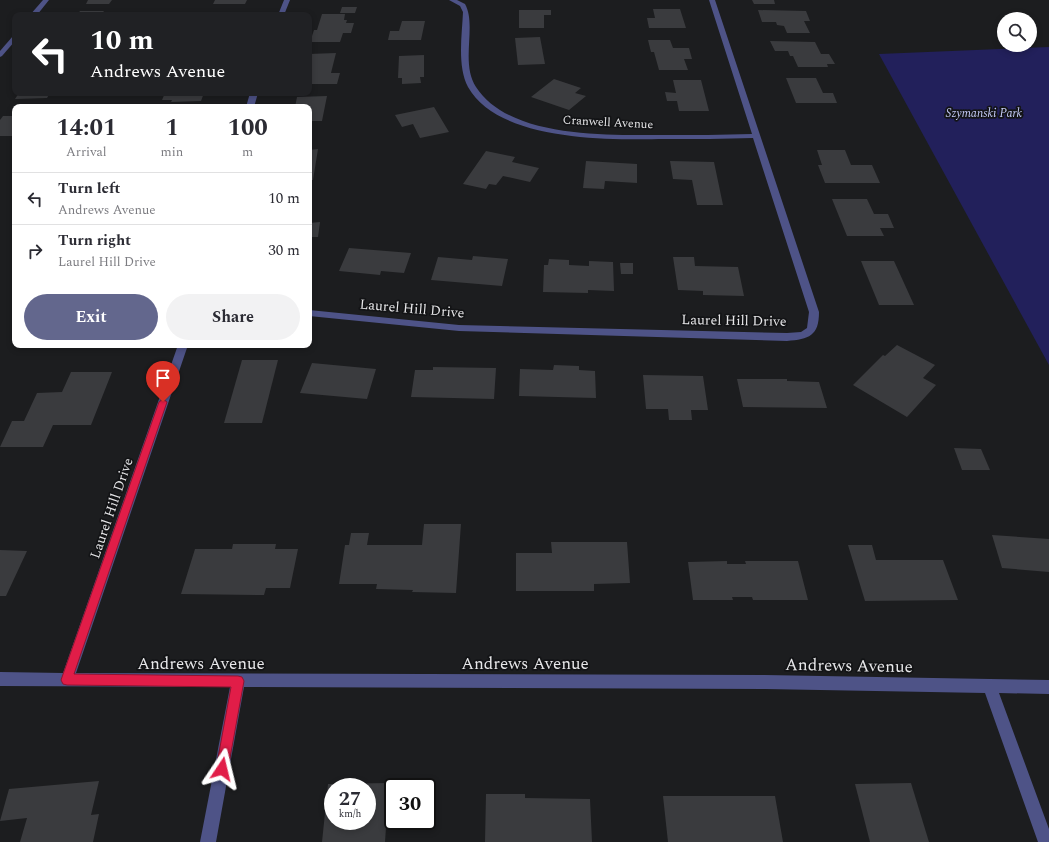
<!DOCTYPE html>
<style>
:root{--surface:#fff;--page:#f2f2f3;--text:#2b2b33;--muted:#7c7c81;--line:#e1e1e2;--accent:#63678d}
body{margin:0;font-family:Spectral,serif;background:var(--page);color:var(--text);height:100vh;display:flex;flex-direction:column;font-size:15px;white-space:nowrap}
*{box-sizing:border-box;margin:0}
p{font-size:13px;color:var(--muted)}
.icon{flex:none;width:22px;height:22px;fill:none;stroke:currentColor;stroke-width:2;stroke-linecap:round;stroke-linejoin:round}
.map{position:relative;flex:1;overflow:hidden}
.drawer{position:absolute;left:12px;top:104px;width:300px;height:244px;display:flex;flex-direction:column;background:var(--surface);border-radius:8px;box-shadow:0 2px 6px #0003}
.drawer>*{flex:none}
.top-card{position:absolute;left:12px;top:12px;width:300px;height:84px;border-radius:8px;box-shadow:0 2px 6px #0003;background:#202124;color:#fff;overflow:hidden}
.controls{position:absolute;left:997px;top:12px;display:grid;gap:8px}
.controls a{display:grid;place-items:center;width:40px;height:40px;border-radius:50%;background:var(--surface);box-shadow:0 2px 6px #0003;font-size:20px}
.speed{position:absolute;left:324px;top:778px;display:flex;gap:8px;font-size:20px;font-weight:700;text-align:center}
.speed>*{display:grid;place-content:center;width:52px;height:52px;border-radius:50%;background:var(--surface);box-shadow:0 2px 6px #0003;line-height:1}
.speed small{font-size:10px;font-weight:400}
.speed .limit{border:2px solid #111;border-radius:6px;background:#fff;color:#111}
.pin{position:absolute;display:grid;place-items:center;width:34px;height:34px;color:#fff;margin:-41px -17px;border-radius:50% 50% 50% 0;rotate:-45deg;box-shadow:0 0 4px #0007}
.pin .icon{rotate:45deg}
.me{position:absolute;width:44px;margin:-22px;rotate:10deg;stroke-linejoin:round;filter:drop-shadow(0 0 3px #0008)}
.turn{display:flex;align-items:center;gap:14px;height:84px;padding:0 12px;font-size:18px}
.turn .icon{width:52px;height:52px;stroke-width:2.5}
.turn b{display:block;font-size:28px;line-height:34px}
.eta{display:flex;justify-content:space-evenly;align-items:center;height:68px;text-align:center}
.eta b{font-size:24px;font-weight:700;line-height:28px}
.action{display:flex;gap:8px;margin-top:auto;padding:8px 12px}
.action a{flex:1;height:46px;border-radius:24px;background:var(--accent);color:#fff;font-size:16px;font-weight:700;line-height:46px;text-align:center}
.action a+a{background:var(--page);color:var(--text)}
ul{padding:0;list-style:none}
li{display:flex;align-items:center;gap:12px;height:52px;padding:0 12px;border-top:1px solid var(--line)}
li div{flex:1}
li b{display:block;font-size:15px}
li em{font-style:normal}
.map>svg:first-child{display:block}
.green{fill:#22205b}
.building{fill:#3a3b3e;fill-rule:evenodd}
.lines{fill:none;stroke-linecap:round;stroke-linejoin:round}
.minor{fill:#4e5387;fill-rule:evenodd}
.route{fill:#e11d48;stroke:#92132f}
.labels{text-anchor:middle;stroke-width:3.5;stroke-linejoin:round;paint-order:stroke}
.far-park-label{font-size:12px;font-style:italic;fill:#c5cbf8;stroke:#131416}
.far-street-label{font-size:12px;fill:#e7e7e9;stroke:#131416}
.street-label{font-size:14px;fill:#e7e7e9;stroke:#131416}
.near-street-label{font-size:17px;fill:#e7e7e9;stroke:#131416}
</style>
<div class="map">
<svg width="1049" height="842" viewBox="0 0 1049 842">
<rect width="100%" height="100%" fill="#1c1d1f"/>
<polygon class="green" points="1049,47 1049,365 879,54"/>
<g class="building">
<polygon points="88,0 112,0 109,4 86,4"/>
<polygon points="215,0 247,0 245,4 213,4"/>
<polygon points="752,0 774,0 775,4 754,4"/>
<polygon points="342,7 357,7 355,13 340,13"/>
<polygon points="653,9 680,9 686,28 649,28 647,18 655,18"/>
<polygon points="519,10 551,10 551,15 544,15 544,28 519,28"/>
<polygon points="758,10 806,11 810,21 804,21 810,33 787,33 784,26 777,25 776,22 762,22"/>
<polygon points="80,11 104,11 101,15 77,15"/>
<polygon points="206,13 241,13 240,15 205,15"/>
<polygon points="322,14 345,14 344,20 347,20 346,23 354,23 351,33 343,33 340,42 310,42 314,30 317,30"/>
<polygon points="402,21 425,21 421,40 388,40 390,31 399,31"/>
<polygon points="540,37 545,64 518,65 515,38"/>
<polygon points="648,40 670,40 673,48 689,48 692,59 684,59 688,70 659,70 654,52 651,52"/>
<polygon points="770,41 815,42 821,54 829,54 835,64 827,64 828,67 798,67 793,56 790,56 788,51 775,51"/>
<polygon points="336,53 331,73 340,73 337,84 309,84 309,54"/>
<polygon points="424,55 424,77 420,77 421,83 402,84 402,78 398,78 399,56"/>
<polygon points="786,78 816,78 823,93 833,93 837,103 796,103"/>
<polygon points="554,79 581,88 575,93 586,96 569,110 531,97"/>
<polygon points="673,80 701,80 709,111 679,111 677,101 667,101 665,92 676,93"/>
<polygon points="19,93 50,93 47,98 15,99"/>
<polygon points="165,93 204,93 201,101 171,102 172,100 162,100"/>
<polygon points="327,96 322,121 309,121 309,107 295,107 297,97"/>
<polygon points="434,107 449,132 420,138 413,124 402,127 395,115"/>
<polygon points="3,116 15,116 15,136 0,136 0,120"/>
<polygon points="318,149 313,180 309,180 309,150"/>
<polygon points="817,150 845,150 851,165 872,165 880,183 825,183 818,165 822,165"/>
<polygon points="486,151 515,157 512,162 539,168 530,182 503,176 496,185 489,184 486,189 463,184"/>
<polygon points="586,161 637,164 637,183 605,181 604,189 583,188"/>
<polygon points="670,161 714,162 723,205 697,205 692,180 673,179"/>
<polygon points="832,199 867,199 874,214 888,214 894,228 880,228 884,236 847,236"/>
<polygon points="320,222 318,237 309,237 309,223"/>
<polygon points="349,248 411,253 404,273 381,271 380,275 339,271"/>
<polygon points="473,256 508,259 502,286 431,280 438,257 472,260"/>
<polygon points="673,257 694,257 695,266 738,267 744,296 703,295 703,291 678,290"/>
<polygon points="549,259 569,260 569,265 589,266 589,261 613,262 614,291 588,290 588,293 543,292 544,265 548,265"/>
<polygon points="861,261 894,261 914,305 879,305"/>
<polygon points="620,263 633,263 633,274 621,274"/>
<polygon points="897,345 935,365 923,378 936,385 907,417 853,385 883,355 885,356"/>
<polygon points="242,360 278,360 262,423 224,423"/>
<polygon points="312,363 376,369 367,399 300,393"/>
<polygon points="554,365 579,366 579,370 595,371 596,398 519,396 520,369 553,370"/>
<polygon points="433,367 496,368 494,399 411,397 415,370 433,370"/>
<polygon points="71,372 112,372 91,425 53,425 43,447 0,447 12,421 24,421 37,393 62,392"/>
<polygon points="643,375 703,376 708,410 691,410 692,420 669,420 668,409 646,409"/>
<polygon points="737,379 787,379 787,381 819,382 827,408 743,407"/>
<polygon points="954,448 981,449 990,470 962,470"/>
<polygon points="424,524 461,524 456,593 412,592 413,590 376,589 377,584 339,584 345,545 349,545 351,533 369,533 367,545 422,545"/>
<polygon points="992,535 1049,539 1049,572 1002,568"/>
<polygon points="551,542 627,542 630,583 594,584 594,591 516,591 516,553 552,553"/>
<polygon points="233,544 276,544 275,549 298,549 290,588 266,588 264,595 181,594 195,549 232,549"/>
<polygon points="848,545 872,545 876,560 943,560 958,600 865,601"/>
<polygon points="0,550 27,551 6,596 0,596"/>
<polygon points="727,561 727,564 746,564 745,561 798,561 808,600 753,600 752,597 732,597 733,600 693,600 688,562"/>
<polygon points="99,781 91,815 99,814 93,842 20,842 27,818 0,821 9,789"/>
<path d="M 389,783 L 385,842 L 322,842 L 328,784 ZM 333,787 L 367,787 L 367,821 L 333,821 Z"/>
<polygon points="911,783 929,842 870,842 855,784"/>
<polygon points="486,794 525,794 525,798 590,799 592,842 485,842"/>
<polygon points="663,796 775,796 783,842 668,842"/>
</g>
<g class="lines">
<g class="minor">
<polygon points="43,0 49,0 37,15 30,15"/>
<polygon points="284,0 290,0 284,15 278,15"/>
<path d="M 449,0 L 457,0 L 465,4 C 477,25 460,63 476,87 C 510,139 608,135 663,135 C 693,135 722,135 752,134 L 709,0 L 715,0 L 819,312 C 819,336 809,339 787,341 L 459,331 L 309,316 L 309,310 L 459,325 L 787,333 L 801,332 L 807,328 L 809,312 L 753,138 C 724,139 695,139 665,139 C 610,140 499,142 468,87 C 457,66 462,35 463,12 L 460,6 Z"/>
<polygon points="15,35 15,41 2,56 0,57 0,51 13,36"/>
<polygon points="250,93 258,93 254,107 246,107"/>
<polygon points="178,345 188,345 76,673 765,675 1049,680 1049,694 999,693 1049,829 1049,842 1038,842 985,693 765,689 244,687 216,842 200,842 230,687 0,686 0,672 63,673"/>
</g>
</g>
<polygon class="route" points="163,399 167,402 74,674 238,676 242,677 244,681 228,769 226,773 222,775 218,773 216,769 231,687 67,685 63,684 61,680 159,402"/>
<g class="labels">
<g class="far-park-label">
<text x="984" y="117">Szymanski Park</text>
</g>
<g class="far-street-label">
<text transform="translate(608 122) rotate(3)" y="4">Cranwell Avenue</text>
</g>
<g class="street-label">
<text transform="translate(412 308) rotate(5)" y="5">Laurel Hill Drive</text>
<text transform="translate(734 320) rotate(1)" y="5">Laurel Hill Drive</text>
<text transform="translate(111 508) rotate(-71)" y="5">Laurel Hill Drive</text>
</g>
<g class="near-street-label">
<text x="201" y="669">Andrews Avenue</text>
<text x="525" y="669">Andrews Avenue</text>
<text transform="translate(849 665) rotate(1)" y="6">Andrews Avenue</text>
</g>
</g>
</svg>
<div class="controls">
<a><svg class="icon" aria-label="search" viewBox="0 0 24 24"><circle cx="10" cy="10" r="6"/><path d="M15 15l6 6"/></svg></a>
</div>
<div class="speed"><div>27<small>km/h</small></div><div class="limit">30</div></div>
<div class="pin" style="left:163px;top:402px;background:#d93025"><svg class="icon" aria-label="arrive" viewBox="0 0 24 24"><path d="M6 21V4h12l-3 4 3 4H6"/></svg></div>
<svg class="me" style="left:222px;top:769px" viewBox="-20 -20 40 40"><path d="M0-17L14 15 0 8-14 15z" fill="#e11d48" stroke="#fff" stroke-width="4"/></svg>
<div class="top-card">
<div class="turn"><svg class="icon" aria-label="left" viewBox="0 0 24 24"><path d="M17 20v-9H6M10 6l-5 5 5 5"/></svg><div><b>10 m</b>Andrews Avenue</div></div>
</div>
<section class="drawer">
<div class="eta">
<div><b>14:01</b><p>Arrival</p></div>
<div><b>1</b><p>min</p></div>
<div><b>100</b><p>m</p></div>
</div>
<ul>
<li><svg class="icon" aria-label="left" viewBox="0 0 24 24"><path d="M17 20v-9H6M10 6l-5 5 5 5"/></svg><div><b>Turn left</b><p>Andrews Avenue</p></div><em>10 m</em></li>
<li><svg class="icon" aria-label="right" viewBox="0 0 24 24"><path d="M7 20v-9h11M14 6l5 5-5 5"/></svg><div><b>Turn right</b><p>Laurel Hill Drive</p></div><em>30 m</em></li>
</ul>
<div class="action"><a>Exit</a><a>Share</a></div>
</section>
</div>
